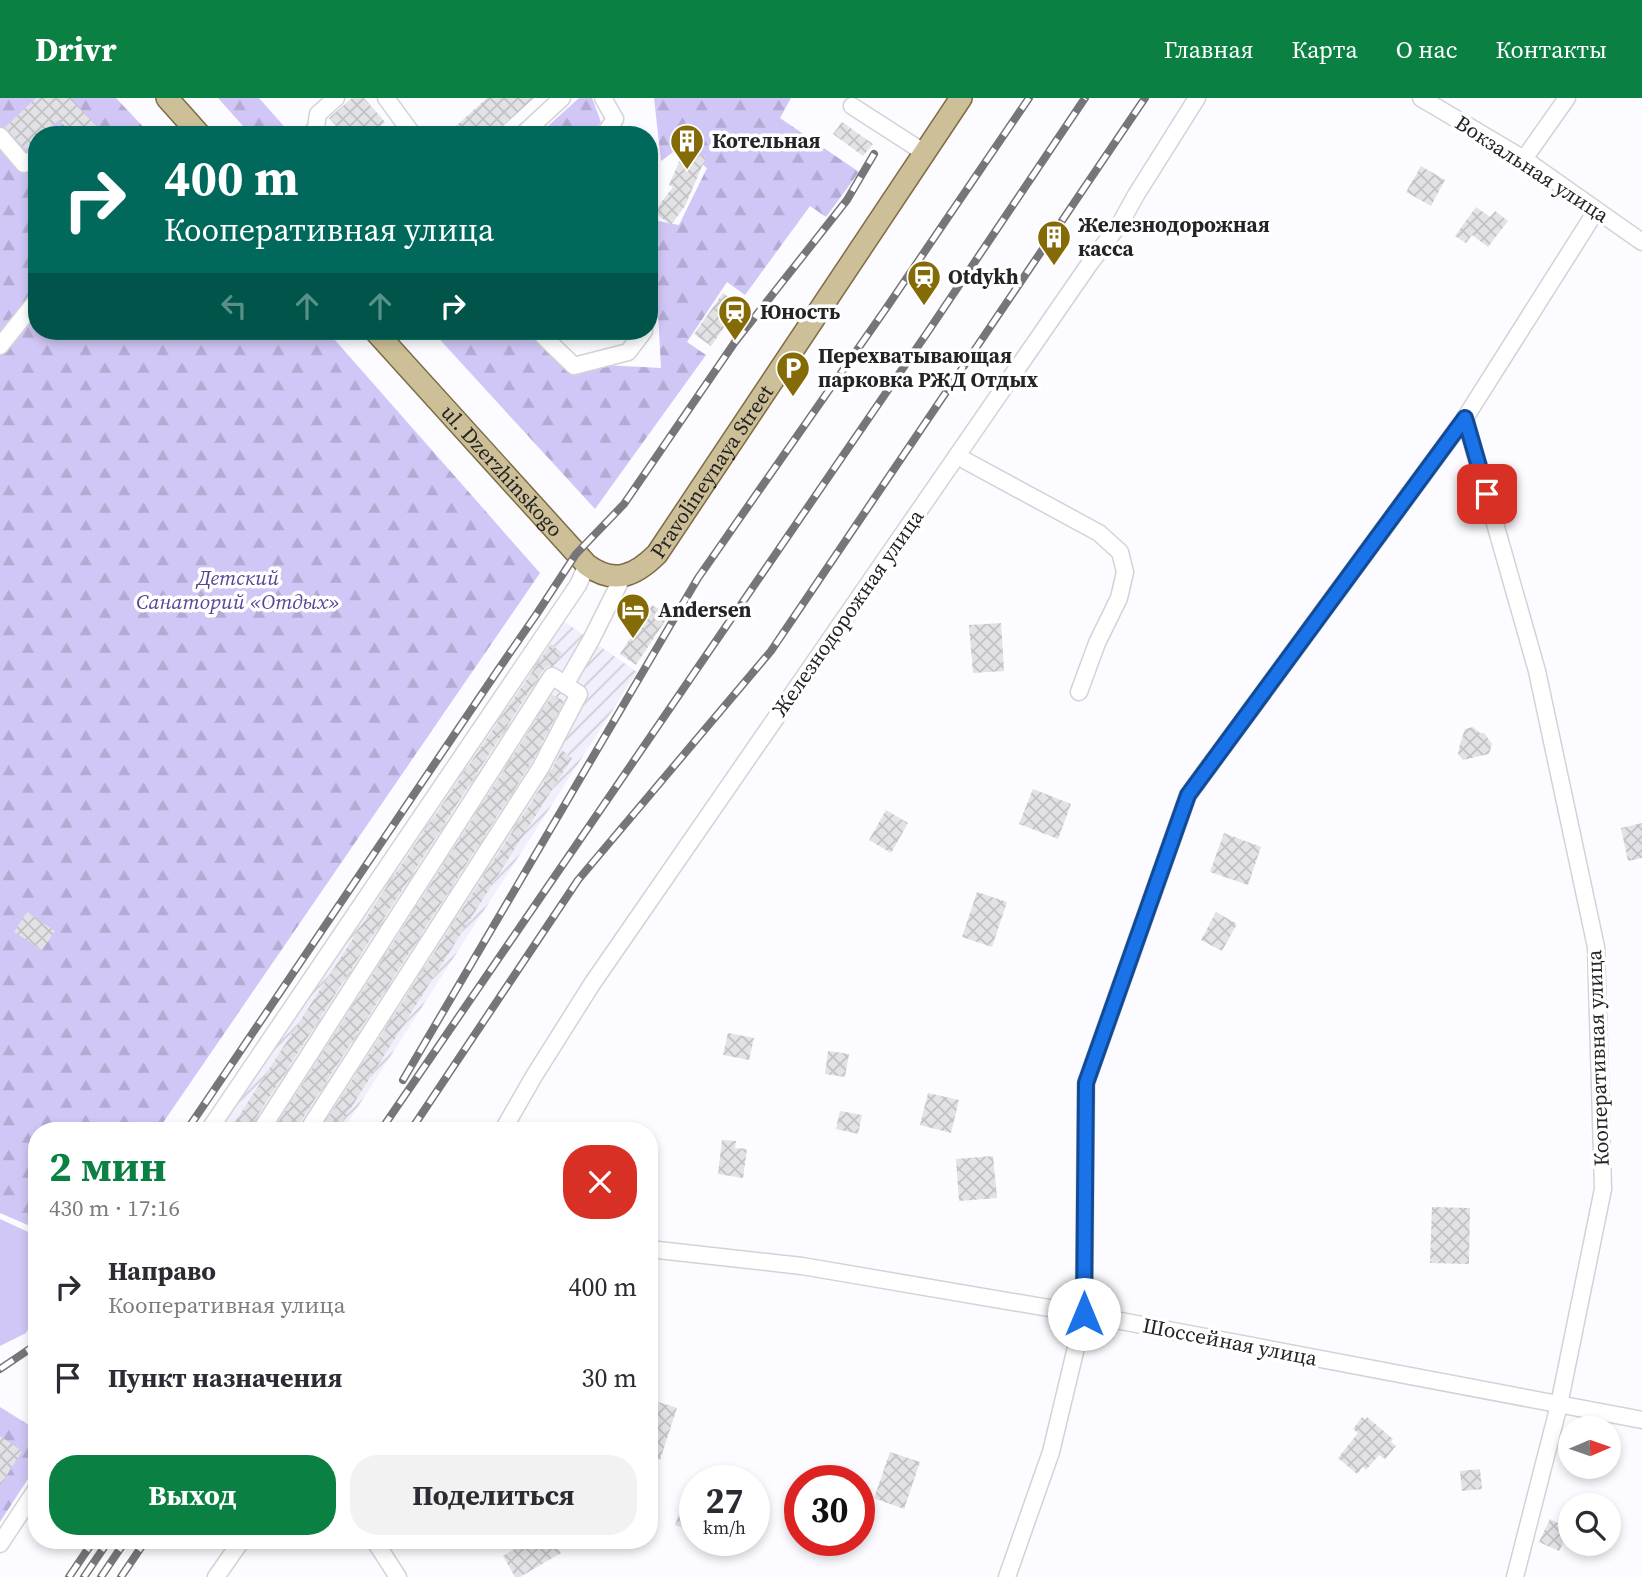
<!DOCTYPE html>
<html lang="ru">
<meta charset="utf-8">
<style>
:root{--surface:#fff;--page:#f2f2f3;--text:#2b2b33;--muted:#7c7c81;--accent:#0b8043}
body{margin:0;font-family:"Source Serif 4",serif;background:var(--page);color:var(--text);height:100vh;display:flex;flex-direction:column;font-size:26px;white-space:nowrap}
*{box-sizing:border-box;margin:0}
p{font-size:23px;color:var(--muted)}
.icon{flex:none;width:38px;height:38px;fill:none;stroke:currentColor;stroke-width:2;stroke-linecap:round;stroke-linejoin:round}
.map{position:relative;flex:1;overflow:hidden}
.details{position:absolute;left:28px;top:1024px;width:630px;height:427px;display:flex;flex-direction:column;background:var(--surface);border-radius:28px;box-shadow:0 4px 10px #0003}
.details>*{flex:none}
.guide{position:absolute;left:28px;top:28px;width:630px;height:214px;border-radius:28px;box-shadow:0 4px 10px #0003;background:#00695c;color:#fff;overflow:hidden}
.needle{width:46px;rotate:88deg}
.buttons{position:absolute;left:1558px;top:1318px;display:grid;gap:14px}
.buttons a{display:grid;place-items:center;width:63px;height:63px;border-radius:50%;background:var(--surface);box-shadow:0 4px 10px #0003;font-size:35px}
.speed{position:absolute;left:679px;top:1367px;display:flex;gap:14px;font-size:35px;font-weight:700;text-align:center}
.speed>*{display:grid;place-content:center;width:91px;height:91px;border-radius:50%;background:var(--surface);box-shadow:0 4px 10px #0003;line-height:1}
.speed small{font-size:18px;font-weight:400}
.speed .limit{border:10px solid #d22;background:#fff;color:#111}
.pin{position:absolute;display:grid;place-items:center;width:60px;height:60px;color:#fff;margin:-30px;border-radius:14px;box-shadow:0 4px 10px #0006}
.me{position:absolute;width:77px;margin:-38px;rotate:0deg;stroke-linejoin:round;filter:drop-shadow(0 0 5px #0008)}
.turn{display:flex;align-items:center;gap:24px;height:147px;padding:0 21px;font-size:32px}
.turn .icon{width:91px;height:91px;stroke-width:2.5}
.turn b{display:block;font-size:49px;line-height:60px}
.lanes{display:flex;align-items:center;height:66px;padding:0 21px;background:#0003;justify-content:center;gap:35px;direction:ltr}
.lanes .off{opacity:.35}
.round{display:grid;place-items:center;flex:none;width:74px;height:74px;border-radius:28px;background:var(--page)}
.headline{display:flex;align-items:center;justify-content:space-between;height:119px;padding:0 21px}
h1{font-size:42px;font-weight:700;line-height:52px;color:var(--accent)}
.button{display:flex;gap:14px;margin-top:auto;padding:14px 21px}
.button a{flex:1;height:80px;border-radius:28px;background:var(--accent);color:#fff;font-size:28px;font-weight:700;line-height:80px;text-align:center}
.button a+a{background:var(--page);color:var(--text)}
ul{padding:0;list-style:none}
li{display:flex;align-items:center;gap:21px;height:91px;padding:0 21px}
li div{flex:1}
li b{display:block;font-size:26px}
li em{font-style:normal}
header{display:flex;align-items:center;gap:42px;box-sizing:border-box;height:98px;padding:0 35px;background:var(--accent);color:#fff}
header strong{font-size:33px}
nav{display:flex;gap:38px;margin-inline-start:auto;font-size:24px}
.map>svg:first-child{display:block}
.industrial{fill:url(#industrial-furrows)}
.forest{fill:url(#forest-firs)}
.green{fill:#d1c7f6}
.building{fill:url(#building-cross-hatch)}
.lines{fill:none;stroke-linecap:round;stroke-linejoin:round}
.minor-casing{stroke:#d3d2d6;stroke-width:19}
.major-casing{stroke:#7c6d42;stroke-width:24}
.minor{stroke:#fff;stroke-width:16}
.major{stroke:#cdbf97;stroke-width:21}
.rail-casing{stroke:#767578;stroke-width:8}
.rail{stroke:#fff;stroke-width:5;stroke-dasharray:16;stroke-linecap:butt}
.route-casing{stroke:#114b97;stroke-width:18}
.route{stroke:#1a73e8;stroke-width:12}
.labels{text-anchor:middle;stroke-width:7;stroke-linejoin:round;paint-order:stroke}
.poi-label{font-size:21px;font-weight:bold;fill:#242325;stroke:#fff;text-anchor:start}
.street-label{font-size:21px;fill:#242325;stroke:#fff}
.park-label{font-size:21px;font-style:italic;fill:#5d4396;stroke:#fff}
</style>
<header>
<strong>Drivr</strong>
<nav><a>Главная</a><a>Карта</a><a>О нас</a><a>Контакты</a></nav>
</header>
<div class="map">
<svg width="1642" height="1479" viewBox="0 0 1642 1479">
<defs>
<pattern id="industrial-furrows" width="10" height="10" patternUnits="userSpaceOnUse" patternTransform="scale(1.75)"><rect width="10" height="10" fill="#f1effb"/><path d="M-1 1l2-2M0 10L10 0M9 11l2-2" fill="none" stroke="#cecdd7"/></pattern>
<pattern id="forest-firs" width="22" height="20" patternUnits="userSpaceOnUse" patternTransform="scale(1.75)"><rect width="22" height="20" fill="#d1c7f6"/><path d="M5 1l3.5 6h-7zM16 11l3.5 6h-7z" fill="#b3abd3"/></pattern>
<pattern id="building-cross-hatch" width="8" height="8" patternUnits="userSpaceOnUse" patternTransform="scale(1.75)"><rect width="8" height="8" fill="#e2e1e5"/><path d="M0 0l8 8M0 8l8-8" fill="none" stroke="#c2c1c4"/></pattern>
</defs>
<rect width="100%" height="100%" fill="#fcfbff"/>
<polygon class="industrial" points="555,517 637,574 343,1032 216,1032"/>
<g class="forest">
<polygon points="0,0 116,0 151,37 37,37 37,233 327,233 540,475 158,1032 37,1032 37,1131 0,1115"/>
<polygon points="218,0 259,0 290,35 251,37"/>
<polygon points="579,0 592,0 601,24 592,37 538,37"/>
<polygon points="654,0 791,0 780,20 859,74 826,119 810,108 745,197 727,184 687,244 706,257 595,411 432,233 533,233 565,265 661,270 653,122 679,127 707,70 680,49 661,63"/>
<polygon points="0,1309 37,1332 37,1367 0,1424"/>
</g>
<polygon class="green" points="0,1121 37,1138 37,1215 26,1235 0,1248"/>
<g class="building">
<polygon points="36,0 71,0 105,37 73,37 59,22 42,37 37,37 37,42 26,52 5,29"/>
<polygon points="352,0 364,0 385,24 371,37 344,37 329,20"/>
<polygon points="487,0 534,0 493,37 446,37"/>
<polygon points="842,24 873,46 863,58 833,36"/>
<polygon points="685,50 706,59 685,108 671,127 654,114 673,89 669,87"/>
<polygon points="1421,68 1445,82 1431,108 1406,94"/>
<polygon points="1476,109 1490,119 1495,113 1508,123 1488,149 1472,137 1466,145 1455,138"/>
<polygon points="723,195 740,207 711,248 694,236"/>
<polygon points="652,507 669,517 636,567 620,556"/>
<polygon points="1001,525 1004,573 973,575 969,527"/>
<polygon points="551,546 562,555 553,568 548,568 543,572 252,1026 251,1032 230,1032 381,797"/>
<polygon points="552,597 564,603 532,664 299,1026 298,1032 273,1032"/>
<polygon points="1473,629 1480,635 1484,635 1492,646 1489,656 1463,662 1458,656 1460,646 1465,631"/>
<polygon points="562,652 572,660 337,1032 320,1032 550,675"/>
<polygon points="1033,691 1071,706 1058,741 1019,726"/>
<polygon points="886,712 908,725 891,755 869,742"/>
<polygon points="1642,725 1642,760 1628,763 1621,730"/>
<polygon points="1224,735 1261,749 1248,787 1210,774"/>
<polygon points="977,794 1007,804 992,849 962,839"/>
<polygon points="27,814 55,833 42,852 14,834"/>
<polygon points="1216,814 1237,826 1222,853 1201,842"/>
<polygon points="728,935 754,940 749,962 723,957"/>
<polygon points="828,953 849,956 845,979 825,976"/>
<polygon points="928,995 959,1002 951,1035 920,1027"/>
<polygon points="840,1013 862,1017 858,1036 836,1031"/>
<polygon points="722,1042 736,1043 735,1050 747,1051 743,1080 718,1076"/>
<polygon points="993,1058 997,1100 959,1103 956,1061"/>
<polygon points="1432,1109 1470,1110 1469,1166 1430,1165"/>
<polygon points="649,1301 677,1310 660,1362 649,1358"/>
<polygon points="1362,1319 1365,1322 1367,1319 1393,1341 1391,1344 1396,1348 1385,1361 1379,1357 1366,1372 1363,1369 1357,1376 1338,1360 1358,1335 1353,1331"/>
<polygon points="0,1338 22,1353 0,1388"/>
<polygon points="890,1354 920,1364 904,1411 874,1400"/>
<polygon points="1480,1371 1482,1391 1462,1393 1460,1373"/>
<polygon points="694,1379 695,1379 695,1434 675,1427"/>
<polygon points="1550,1421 1570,1431 1559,1453 1539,1444"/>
<polygon points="530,1442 553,1442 561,1455 520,1479 515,1479 503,1458"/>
</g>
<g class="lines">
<g class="minor-casing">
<g id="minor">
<polyline points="386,0 413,37"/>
<polyline points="603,0 615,21 604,37"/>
<polyline points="1421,0 1524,61 1642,144"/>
<polyline points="852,8 925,55"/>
<polyline points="310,37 316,30 318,16 336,0"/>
<polyline points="522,37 562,0"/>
<polyline points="0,38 24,66 37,59"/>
<polyline points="1524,61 1567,0"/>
<polyline points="538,233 574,268 628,254 644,233"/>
<polyline points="0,248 37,202"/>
<polyline points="1465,320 1537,573 1596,849 1603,1091 1559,1307 1515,1479"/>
<polyline points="957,358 1099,435 1120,454 1125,474 1119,500 1097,545 1079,594"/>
<polyline points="565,587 591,542 623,478"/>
<polyline points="209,1032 578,487 587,467"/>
<polyline points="261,1032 552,578 579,596 541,669 308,1032"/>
<polyline points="503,1032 534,978 592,886 1088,168 1121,124 1136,97 1197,0"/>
<polyline points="649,1151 802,1168 1084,1216 1642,1322"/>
<polyline points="374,1442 398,1479"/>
<polyline points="0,1446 37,1390"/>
<polyline points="216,1479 242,1442"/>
<polyline points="1007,1479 1051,1354 1084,1216 1086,985 1188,697 1465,320 1596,113"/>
</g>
</g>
<g class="major-casing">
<g id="major">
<polyline points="167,0 200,37"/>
<path id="s1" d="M 375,233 L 587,467 C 614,487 635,478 657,456 L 961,0"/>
</g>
</g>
<use href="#minor" class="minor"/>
<use href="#major" class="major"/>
<g class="rail-casing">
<g id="rail">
<polyline points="403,982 698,480 887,209 1029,0"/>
<polyline points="187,1032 498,572 536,517 576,456 624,406 735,244 847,102 874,56"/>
<polyline points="381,1032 927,235 1085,0"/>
<polyline points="411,1032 578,782 771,553 1145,0"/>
<polyline points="0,1271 37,1246"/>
<polyline points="69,1479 94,1442"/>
<polyline points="84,1479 109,1442"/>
<polyline points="101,1479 126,1442"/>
<polyline points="121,1479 146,1442"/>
</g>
</g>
<use href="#rail" class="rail"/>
</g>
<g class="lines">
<g class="route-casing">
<polyline id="route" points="1084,1216 1086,985 1188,697 1465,320 1487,396"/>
</g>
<use href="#route" class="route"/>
</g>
<defs>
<g id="building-pin" transform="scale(1.75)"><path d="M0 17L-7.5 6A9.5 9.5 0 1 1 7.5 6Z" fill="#846b06" stroke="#fff"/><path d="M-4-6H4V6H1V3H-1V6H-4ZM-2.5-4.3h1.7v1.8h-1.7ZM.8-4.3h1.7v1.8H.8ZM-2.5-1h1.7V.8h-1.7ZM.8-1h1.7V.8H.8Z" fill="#fff"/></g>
<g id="station-pin" transform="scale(1.75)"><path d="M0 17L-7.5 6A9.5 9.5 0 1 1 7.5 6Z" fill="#846b06" stroke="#fff"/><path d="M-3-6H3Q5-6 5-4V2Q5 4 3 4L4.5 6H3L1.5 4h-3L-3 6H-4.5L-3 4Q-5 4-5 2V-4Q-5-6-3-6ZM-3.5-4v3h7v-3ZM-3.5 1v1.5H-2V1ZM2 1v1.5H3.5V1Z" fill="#fff"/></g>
<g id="parking-pin" transform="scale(1.75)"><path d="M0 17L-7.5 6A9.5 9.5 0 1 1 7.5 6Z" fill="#846b06" stroke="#fff"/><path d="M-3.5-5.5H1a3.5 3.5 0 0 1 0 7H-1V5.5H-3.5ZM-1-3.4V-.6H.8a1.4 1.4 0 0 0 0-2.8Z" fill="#fff"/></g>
<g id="hotel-pin" transform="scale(1.75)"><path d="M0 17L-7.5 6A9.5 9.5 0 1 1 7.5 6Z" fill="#846b06" stroke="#fff"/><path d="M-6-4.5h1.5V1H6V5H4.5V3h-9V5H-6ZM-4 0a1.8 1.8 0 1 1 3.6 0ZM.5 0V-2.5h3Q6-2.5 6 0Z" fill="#fff"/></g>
</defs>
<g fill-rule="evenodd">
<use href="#building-pin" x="687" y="43"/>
<use href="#building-pin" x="1054" y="139"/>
<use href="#station-pin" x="924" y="179"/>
<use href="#station-pin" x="735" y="214"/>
<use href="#parking-pin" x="793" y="270"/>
<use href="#hotel-pin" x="633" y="512"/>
</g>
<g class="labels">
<g class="poi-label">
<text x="712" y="50">Котельная</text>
<text x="1078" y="134">Железнодорожная<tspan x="1078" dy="24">касса</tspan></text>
<text x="948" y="186">Otdykh</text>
<text x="760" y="221">Юность</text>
<text x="818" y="265">Перехватывающая<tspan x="818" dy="24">парковка РЖД Отдых</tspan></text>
<text x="658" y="519">Andersen</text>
</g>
<g class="street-label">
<text transform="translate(1532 71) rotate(33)" y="7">Вокзальная улица</text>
<text dy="7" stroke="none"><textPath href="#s1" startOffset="189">ul. Dzerzhinskogo</textPath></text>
<text dy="7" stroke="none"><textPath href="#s1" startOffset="494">Pravolineynaya Street</textPath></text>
<text transform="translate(848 515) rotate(-55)" y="7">Железнодорожная улица</text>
<text transform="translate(1598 960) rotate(-92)" y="7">Кооперативная улица</text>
<text transform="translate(1230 1244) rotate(11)" y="7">Шоссейная улица</text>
</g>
<g class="park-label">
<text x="238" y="487">Детский<tspan x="238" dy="24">Санаторий «Отдых»</tspan></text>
</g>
</g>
</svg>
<div class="buttons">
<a><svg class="needle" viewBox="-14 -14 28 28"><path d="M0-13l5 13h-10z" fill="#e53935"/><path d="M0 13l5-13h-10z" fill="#7c7c81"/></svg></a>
<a><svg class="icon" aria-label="search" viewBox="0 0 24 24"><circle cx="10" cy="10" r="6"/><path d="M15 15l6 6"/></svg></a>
</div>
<div class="speed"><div>27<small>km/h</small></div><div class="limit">30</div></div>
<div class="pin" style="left:1487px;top:396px;background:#d93025"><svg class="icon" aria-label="arrive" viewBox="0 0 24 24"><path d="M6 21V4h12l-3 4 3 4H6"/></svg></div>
<svg class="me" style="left:1084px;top:1216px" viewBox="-20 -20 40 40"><circle r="19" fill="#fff"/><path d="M0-13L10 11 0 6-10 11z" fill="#1a73e8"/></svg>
<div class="guide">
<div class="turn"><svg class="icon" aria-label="right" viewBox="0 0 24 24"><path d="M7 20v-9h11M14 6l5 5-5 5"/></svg><div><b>400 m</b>Кооперативная улица</div></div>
<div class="lanes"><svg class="icon off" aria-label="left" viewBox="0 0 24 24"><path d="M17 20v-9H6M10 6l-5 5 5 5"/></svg><svg class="icon off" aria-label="ahead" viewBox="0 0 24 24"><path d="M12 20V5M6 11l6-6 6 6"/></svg><svg class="icon off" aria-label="ahead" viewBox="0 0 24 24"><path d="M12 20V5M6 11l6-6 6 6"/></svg><svg class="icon" aria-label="right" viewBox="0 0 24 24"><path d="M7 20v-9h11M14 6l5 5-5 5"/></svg></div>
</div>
<section class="details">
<div class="headline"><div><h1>2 мин</h1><p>430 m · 17:16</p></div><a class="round" style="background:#d93025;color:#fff"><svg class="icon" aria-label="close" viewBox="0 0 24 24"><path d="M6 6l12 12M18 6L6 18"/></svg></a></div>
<ul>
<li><svg class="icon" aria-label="right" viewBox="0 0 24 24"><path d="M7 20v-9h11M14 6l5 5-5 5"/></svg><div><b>Направо</b><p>Кооперативная улица</p></div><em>400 m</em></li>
<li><svg class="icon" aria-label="arrive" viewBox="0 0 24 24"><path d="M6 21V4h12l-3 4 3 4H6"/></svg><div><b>Пункт назначения</b></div><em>30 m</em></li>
</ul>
<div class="button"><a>Выход</a><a>Поделиться</a></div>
</section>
</div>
